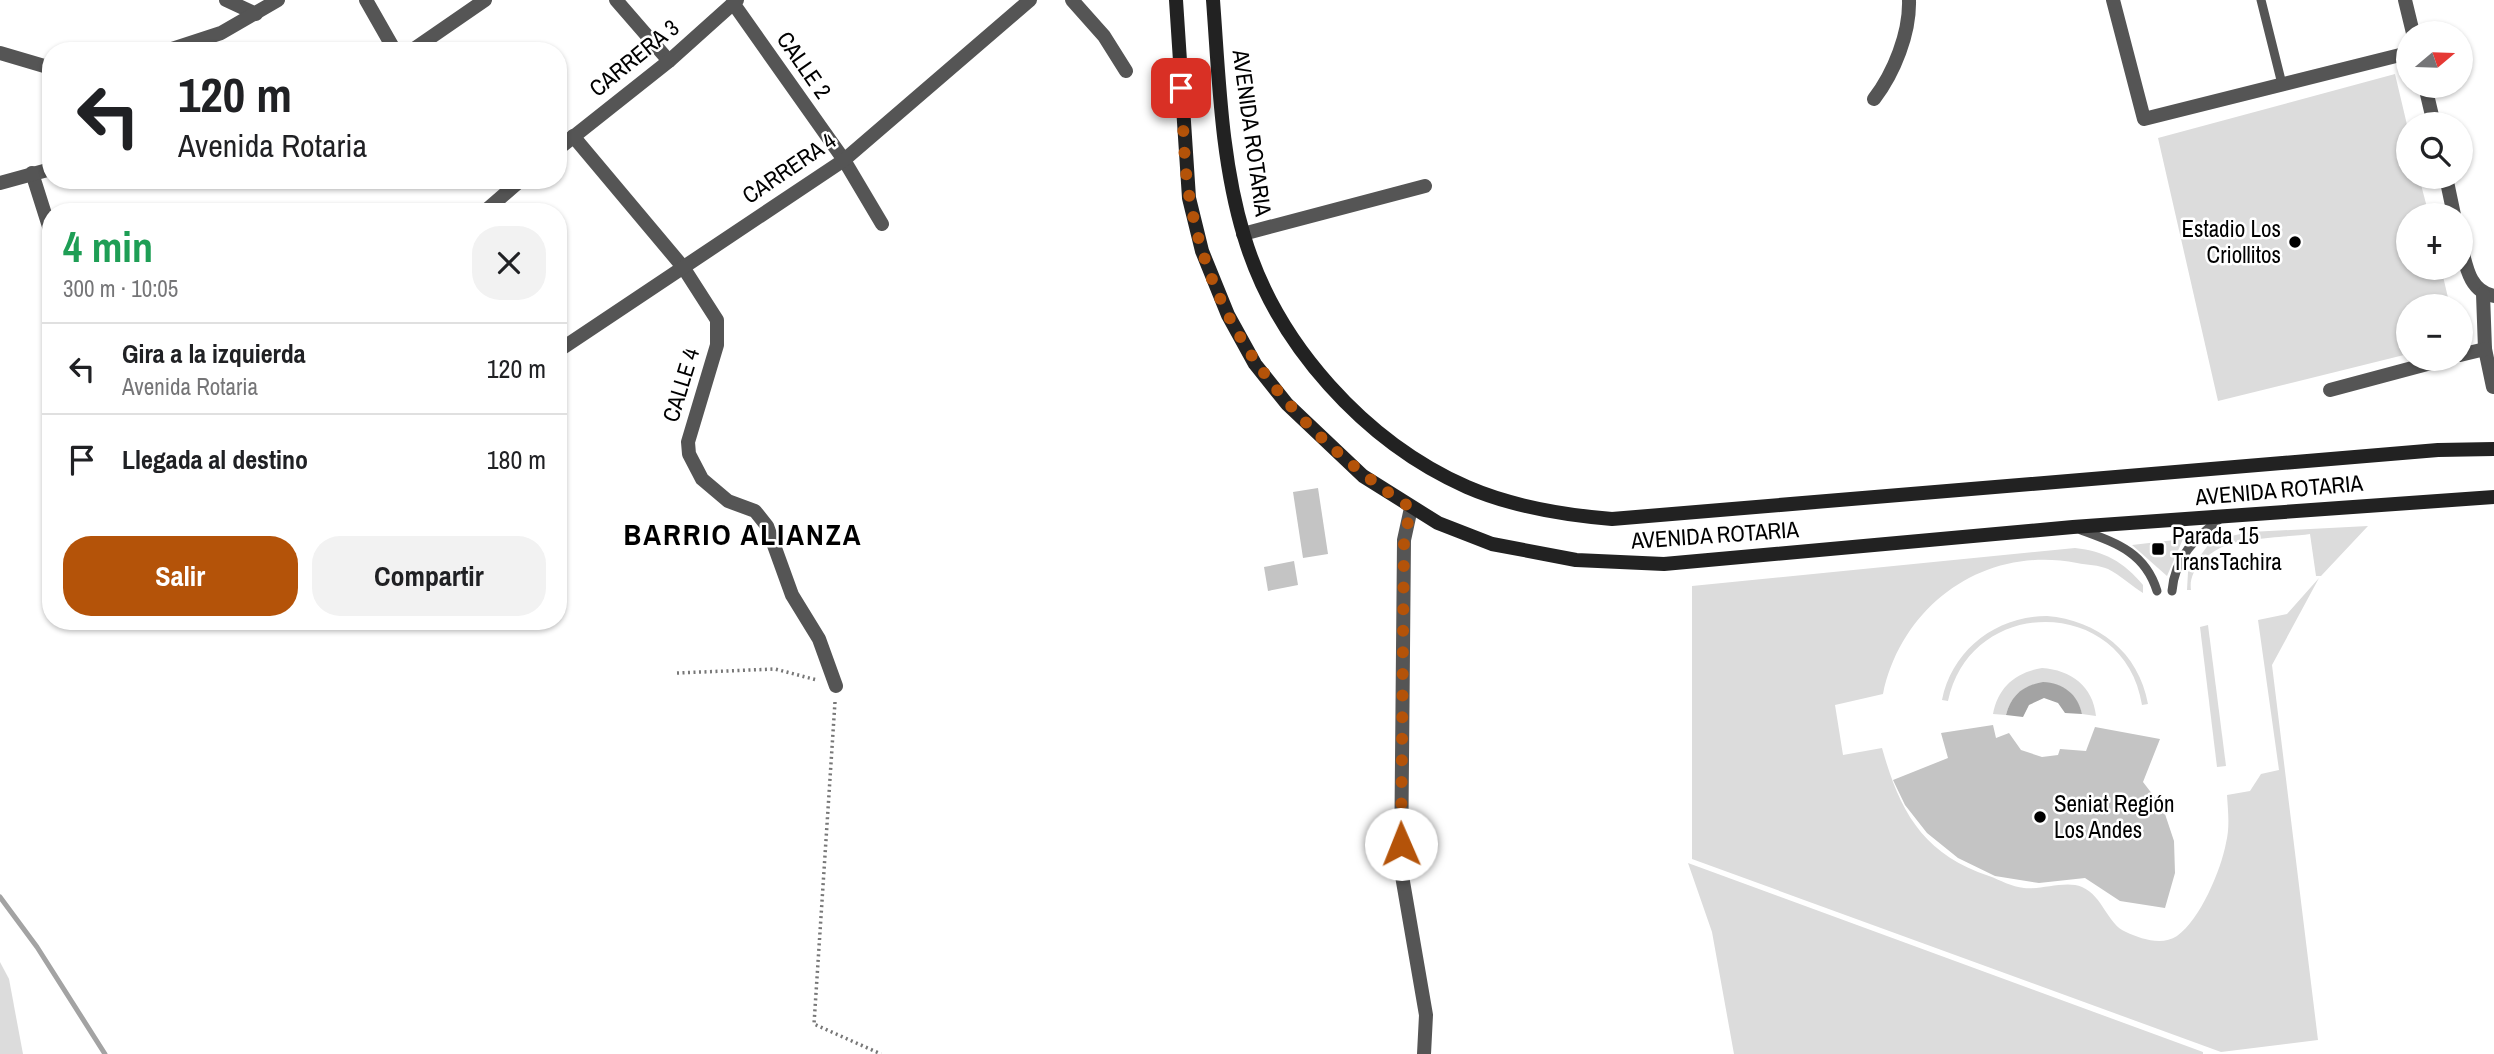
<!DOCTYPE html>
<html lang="es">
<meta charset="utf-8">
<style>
:root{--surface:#fff;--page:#f2f2f2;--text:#202124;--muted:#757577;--line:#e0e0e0;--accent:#b45309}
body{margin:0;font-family:"Archivo Narrow",sans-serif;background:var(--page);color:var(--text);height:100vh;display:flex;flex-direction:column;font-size:26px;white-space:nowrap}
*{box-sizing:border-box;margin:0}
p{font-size:23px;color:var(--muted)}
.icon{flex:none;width:38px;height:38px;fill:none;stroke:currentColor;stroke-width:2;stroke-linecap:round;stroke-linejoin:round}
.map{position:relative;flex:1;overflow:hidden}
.sheet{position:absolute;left:42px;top:203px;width:525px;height:427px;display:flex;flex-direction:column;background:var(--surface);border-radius:28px;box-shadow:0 2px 5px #0004}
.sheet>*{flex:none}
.hud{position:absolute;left:42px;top:42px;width:525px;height:147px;border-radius:28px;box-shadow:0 2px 5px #0004;background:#fff;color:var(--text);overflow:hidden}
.needle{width:46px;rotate:71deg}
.buttons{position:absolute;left:2396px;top:21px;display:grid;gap:14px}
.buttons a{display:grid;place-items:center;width:77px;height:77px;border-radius:50%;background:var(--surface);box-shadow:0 2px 5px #0004;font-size:35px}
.pin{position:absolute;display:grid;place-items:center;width:60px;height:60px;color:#fff;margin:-30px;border-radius:14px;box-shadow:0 4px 10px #0006}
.me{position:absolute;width:77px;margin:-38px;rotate:359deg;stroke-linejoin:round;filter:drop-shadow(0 0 5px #0008)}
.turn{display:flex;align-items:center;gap:24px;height:147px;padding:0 21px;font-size:32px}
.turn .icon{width:91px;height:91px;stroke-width:2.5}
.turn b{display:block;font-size:49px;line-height:60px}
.round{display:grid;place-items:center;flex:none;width:74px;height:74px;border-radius:28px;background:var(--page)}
.summary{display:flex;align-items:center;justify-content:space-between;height:119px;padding:0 21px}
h1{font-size:42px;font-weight:700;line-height:52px;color:#1e9e55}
.primary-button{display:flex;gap:14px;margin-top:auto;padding:14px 21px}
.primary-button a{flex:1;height:80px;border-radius:28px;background:var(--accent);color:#fff;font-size:28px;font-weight:700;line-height:80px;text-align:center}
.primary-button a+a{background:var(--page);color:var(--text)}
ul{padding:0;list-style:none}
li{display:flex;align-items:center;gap:21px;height:91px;padding:0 21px;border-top:2px solid var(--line)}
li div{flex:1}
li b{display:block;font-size:26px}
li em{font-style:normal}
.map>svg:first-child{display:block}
.green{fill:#dcdcdc}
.water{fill:#a3a3a3}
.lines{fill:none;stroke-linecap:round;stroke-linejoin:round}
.stream{stroke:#a3a3a3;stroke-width:5}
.building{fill:#c4c4c4}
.path{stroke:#777;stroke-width:3.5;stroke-dasharray:2 3.5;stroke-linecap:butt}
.service{stroke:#555;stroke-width:9}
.minor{stroke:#555;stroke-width:14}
.secondary{stroke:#222;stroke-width:14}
.route{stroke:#b45309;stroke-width:12;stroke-dasharray:0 21.6}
.poi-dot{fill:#000;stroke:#fff;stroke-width:2.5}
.labels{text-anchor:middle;stroke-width:5;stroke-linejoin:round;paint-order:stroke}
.street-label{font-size:23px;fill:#000;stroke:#fff}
.poi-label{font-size:23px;fill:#000;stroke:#fff;text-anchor:start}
.district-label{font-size:30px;font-weight:bold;letter-spacing:2px;fill:#000;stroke:#fff}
</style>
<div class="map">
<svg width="2494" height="1054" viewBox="0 0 2494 1054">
<rect width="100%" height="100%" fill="#fff"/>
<g class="green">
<polygon points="2395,74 2408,129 2408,177 2419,177 2429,215 2408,215 2408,268 2441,268 2450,306 2408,306 2408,354 2218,401 2158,138"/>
<path d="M 2368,526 L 2321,576 L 2316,576 L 2310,534 C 2289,537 2241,538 2224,546 C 2206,554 2188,571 2191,590 L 2187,590 L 2188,572 L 2212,540 L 2250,532 Z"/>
<polygon points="2183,539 2167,576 2132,545"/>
<path d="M 2075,548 C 2104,551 2124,562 2143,585 L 2143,593 C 2132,586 2120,575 2108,569 C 2099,565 2087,565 2077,563 C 1985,545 1902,604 1883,694 L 1835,705 L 1843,755 L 1882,748 C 1900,812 1923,854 1989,876 C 2000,880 2012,887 2024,888 C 2041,890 2066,880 2082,887 C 2103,896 2107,924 2126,932 C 2141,939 2162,946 2177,936 C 2200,920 2221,870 2226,843 C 2230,827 2228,811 2227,795 L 2250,791 L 2261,774 L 2279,770 L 2258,620 L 2287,614 L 2319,578 L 2272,665 L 2318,1040 L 2221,1052 L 1692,859 L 1692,586 Z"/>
<path d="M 2047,616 C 2097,620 2139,652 2148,704 L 2142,705 C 2125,596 1971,594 1948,701 L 1942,700 C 1952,650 1996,616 2047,616 Z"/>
<polygon points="2208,625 2226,766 2217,767 2200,627"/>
<path d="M 2042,668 C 2071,670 2093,686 2096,716 L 2082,714 C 2072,672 2016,673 2006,715 L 1993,714 C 1998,687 2016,672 2042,668 Z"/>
<polygon points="1688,863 2203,1052 2203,1054 1734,1054 1712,932"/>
<polygon points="0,962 9,979 23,1054 0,1054"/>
</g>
<path class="water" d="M 2043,682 C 2063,683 2078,694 2082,714 L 2065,713 L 2058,703 L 2044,698 L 2029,705 L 2023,717 L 2006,715 C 2011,695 2024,685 2043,682 Z"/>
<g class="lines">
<polyline class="stream" points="0,897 37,947 105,1054"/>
</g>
<g class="building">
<polygon points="1318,488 1328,554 1303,558 1293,492"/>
<polygon points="1294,561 1298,585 1268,591 1264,567"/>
<polygon points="1993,725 1996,738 2009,733 2021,750 2042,757 2058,755 2060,749 2086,751 2095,727 2160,739 2143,782 2163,808 2174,841 2175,873 2165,908 2120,901 2085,878 2039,883 1995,876 1958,858 1927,833 1905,805 1893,780 1948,758 1941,733"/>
</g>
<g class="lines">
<g class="path">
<polyline points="677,673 775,669 817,680"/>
<polyline points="835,702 814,1024 881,1054"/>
</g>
<g class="service">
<polyline points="2261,0 2282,84"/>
<path d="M 2081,530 C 2116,543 2145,552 2157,591"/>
<path d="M 2172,591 C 2175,557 2195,538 2221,518"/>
</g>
<g class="minor">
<polyline points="226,0 256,14"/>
<polyline points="366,0 395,51"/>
<polyline points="616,0 669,61"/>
<polyline points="1072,0 1104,36 1126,71"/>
<polyline points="2113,0 2144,119 2408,53"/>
<polyline points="2405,0 2413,33"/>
<polyline points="733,3 844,160 882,224"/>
<polyline points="166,51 221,33 278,0"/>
<polyline points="411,51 485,0"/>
<polyline points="0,53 51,68"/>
<polyline points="2425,86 2434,124"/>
<path d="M 1874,99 C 1894,73 1910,33 1909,0"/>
<polyline points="573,136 683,267 717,320 717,345 688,442 689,454 702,479 728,501 755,511 767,526 792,595 819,639 836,686"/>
<polyline points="558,149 669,61 737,0"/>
<polyline points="32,173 51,233"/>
<polyline points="2446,177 2454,215"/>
<polyline points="0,183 51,169"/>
<polyline points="484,212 521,180"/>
<polyline points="1243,234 1425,186"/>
<path d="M 2460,242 C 2466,264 2468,291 2494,296"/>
<polyline points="2483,294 2485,349 2493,387"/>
<polyline points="558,351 844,160 1030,0"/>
<polyline points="2460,355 2485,349"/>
<polyline points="2330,390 2446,359"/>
<polyline points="1411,508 1404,540 1401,870 1426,1015 1424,1054"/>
</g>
<g class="secondary">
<polyline points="1176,0 1189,198 1202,251 1228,315 1255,364 1287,404 1363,476 1438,523 1492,544 1576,560 1664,564 2073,527 2494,497"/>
<path d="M 1213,0 C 1219,79 1221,160 1244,236 C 1276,344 1365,442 1467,487 C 1513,507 1563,515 1612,519 L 2438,450 L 2494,449"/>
</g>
</g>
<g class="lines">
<path class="route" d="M 1181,88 C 1184,125 1183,164 1190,200 C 1214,337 1298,433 1411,508 L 1404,540 L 1401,844"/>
</g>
<g class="poi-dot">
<circle cx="2295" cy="242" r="7"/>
<rect x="2151" y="542" width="14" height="14" rx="3.5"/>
<circle cx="2040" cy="817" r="7"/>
</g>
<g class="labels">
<g class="street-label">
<text transform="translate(634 58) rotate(-39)" y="8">CARRERA 3</text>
<text transform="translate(804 65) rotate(55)" y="8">CALLE 2</text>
<text transform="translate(1252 133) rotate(82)" y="8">AVENIDA ROTARIA</text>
<text transform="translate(789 168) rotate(-34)" y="8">CARRERA 4</text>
<text transform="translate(681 385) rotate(-73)" y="8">CALLE 4</text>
<text transform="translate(2279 490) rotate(-5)" y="8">AVENIDA ROTARIA</text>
<text transform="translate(1715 535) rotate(-4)" y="8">AVENIDA ROTARIA</text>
</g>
<g class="poi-label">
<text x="2281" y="237" text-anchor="end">Estadio Los<tspan x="2281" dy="26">Criollitos</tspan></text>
<text x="2172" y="544">Parada 15<tspan x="2172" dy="26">TransTachira</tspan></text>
<text x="2054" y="812">Seniat Región<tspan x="2054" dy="26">Los Andes</tspan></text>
</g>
<g class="district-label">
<text x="743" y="545">BARRIO ALIANZA</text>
</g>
</g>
</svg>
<div class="buttons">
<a><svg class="needle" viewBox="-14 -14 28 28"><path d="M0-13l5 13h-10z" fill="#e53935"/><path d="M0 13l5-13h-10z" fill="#757577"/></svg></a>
<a><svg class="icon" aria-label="search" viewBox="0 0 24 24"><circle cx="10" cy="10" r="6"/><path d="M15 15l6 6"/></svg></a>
<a>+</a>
<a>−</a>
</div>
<div class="pin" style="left:1181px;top:88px;background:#d93025"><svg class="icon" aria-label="arrive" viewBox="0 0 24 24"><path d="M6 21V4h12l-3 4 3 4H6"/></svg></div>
<svg class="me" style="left:1401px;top:844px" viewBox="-20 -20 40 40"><circle r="19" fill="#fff"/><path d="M0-13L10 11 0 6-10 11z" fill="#b45309"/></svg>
<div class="hud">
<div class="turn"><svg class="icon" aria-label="left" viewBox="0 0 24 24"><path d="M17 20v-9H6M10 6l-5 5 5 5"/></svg><div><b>120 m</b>Avenida Rotaria</div></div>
</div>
<section class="sheet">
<div class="summary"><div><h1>4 min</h1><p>300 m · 10:05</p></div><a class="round"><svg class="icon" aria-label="close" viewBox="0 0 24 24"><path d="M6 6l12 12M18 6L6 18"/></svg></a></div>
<ul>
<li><svg class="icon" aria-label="left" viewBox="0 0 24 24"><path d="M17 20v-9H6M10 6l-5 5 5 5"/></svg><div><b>Gira a la izquierda</b><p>Avenida Rotaria</p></div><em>120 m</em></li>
<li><svg class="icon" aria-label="arrive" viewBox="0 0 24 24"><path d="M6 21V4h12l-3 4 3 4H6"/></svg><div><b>Llegada al destino</b></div><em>180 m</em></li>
</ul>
<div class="primary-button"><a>Salir</a><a>Compartir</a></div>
</section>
</div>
